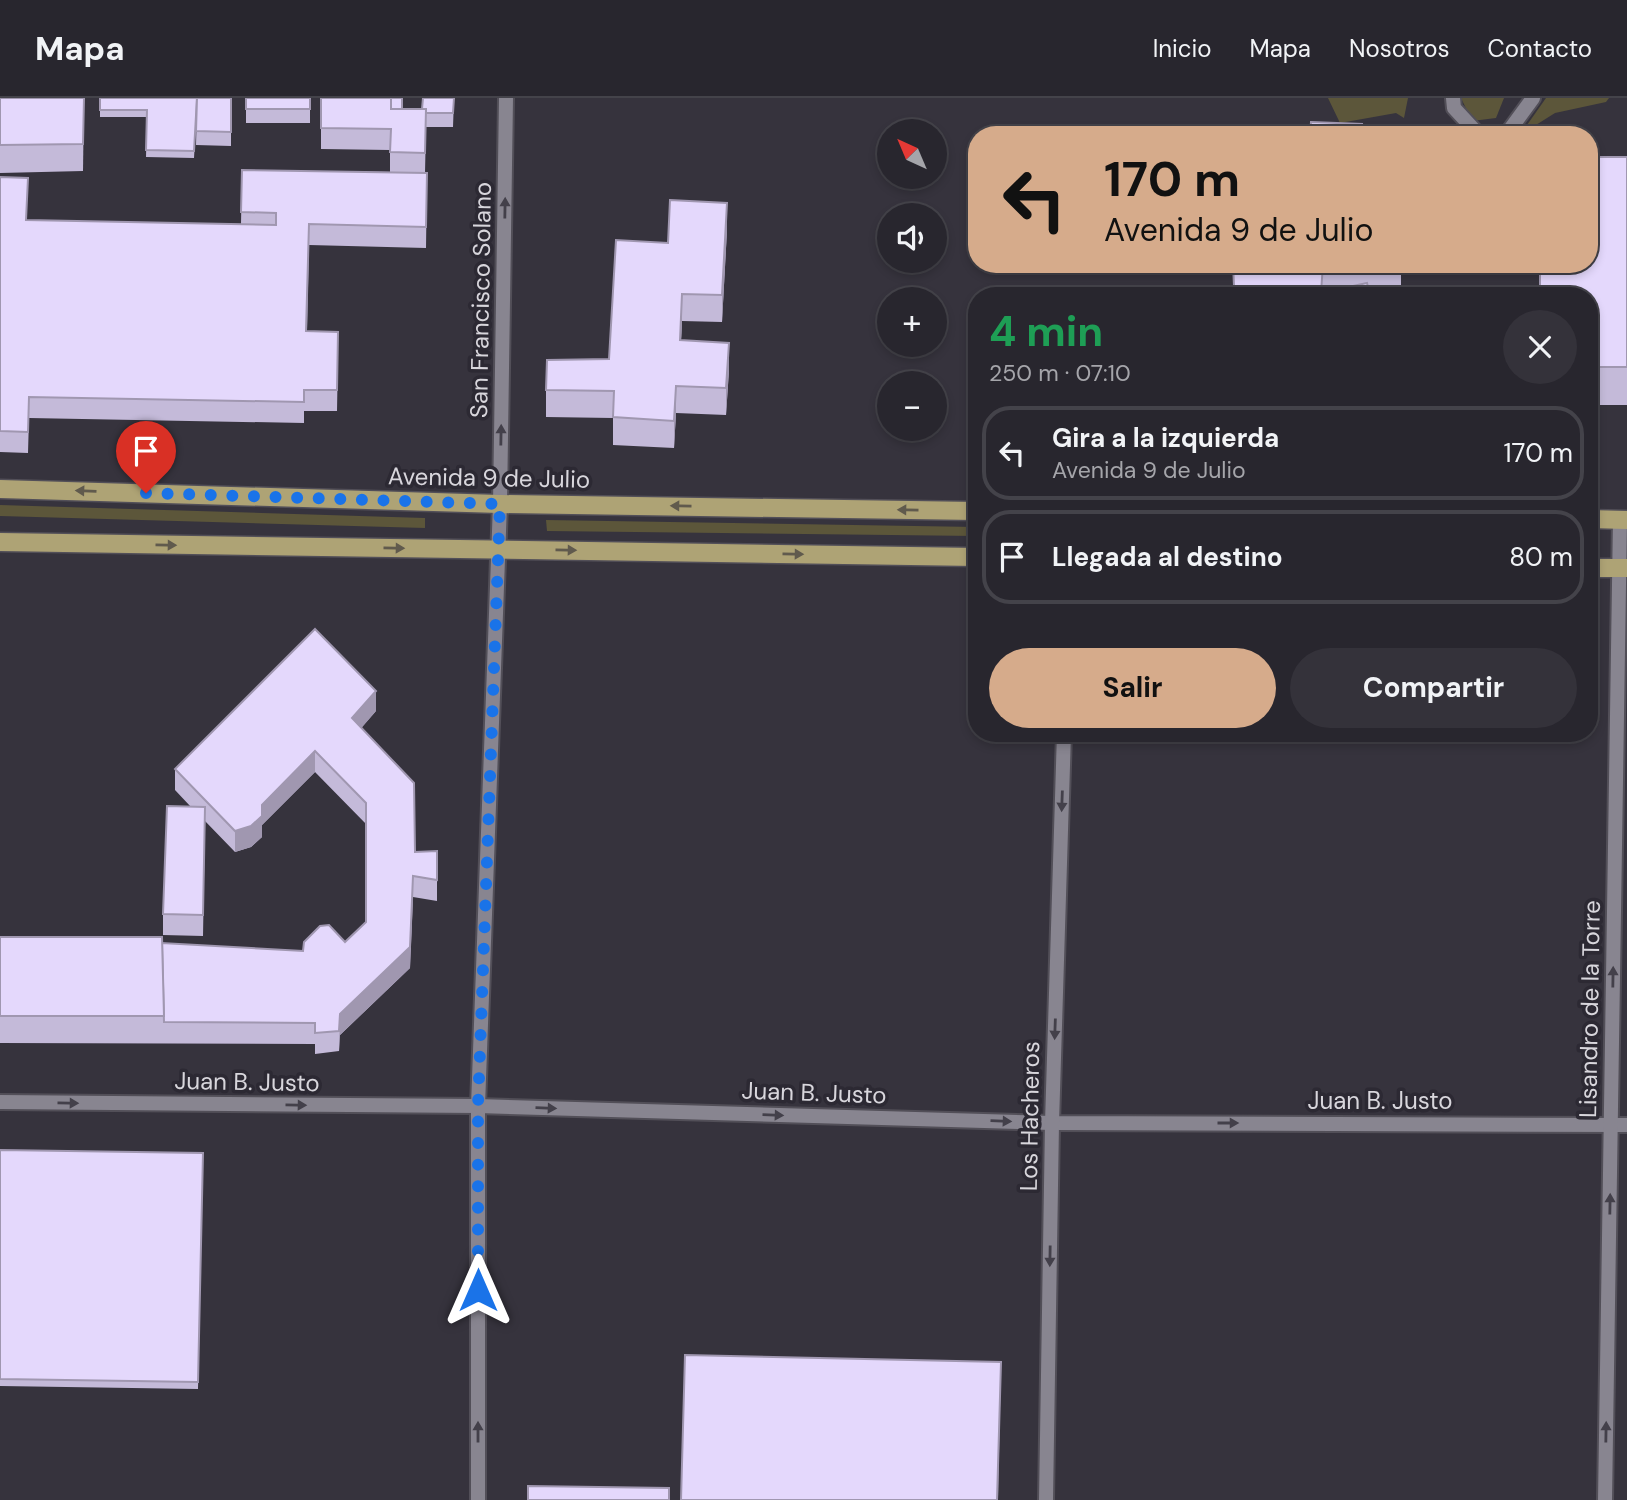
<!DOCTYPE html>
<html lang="es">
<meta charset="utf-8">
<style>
:root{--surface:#28262e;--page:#34323a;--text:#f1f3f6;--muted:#a5a5aa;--line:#44434a;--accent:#d6ab8b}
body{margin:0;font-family:"DM Sans",sans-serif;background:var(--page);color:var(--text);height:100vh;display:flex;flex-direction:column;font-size:26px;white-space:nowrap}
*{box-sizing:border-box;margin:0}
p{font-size:23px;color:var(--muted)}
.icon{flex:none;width:38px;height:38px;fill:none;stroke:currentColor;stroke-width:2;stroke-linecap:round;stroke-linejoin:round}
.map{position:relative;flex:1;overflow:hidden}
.sheet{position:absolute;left:968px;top:189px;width:630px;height:455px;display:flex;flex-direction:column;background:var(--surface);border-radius:28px;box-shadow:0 4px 10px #0003,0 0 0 2px var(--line)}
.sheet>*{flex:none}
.hud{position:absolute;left:968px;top:28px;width:630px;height:147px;border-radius:28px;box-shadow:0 4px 10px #0003,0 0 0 2px var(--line);background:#d6ab8b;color:#111;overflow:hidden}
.needle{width:46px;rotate:316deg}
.controls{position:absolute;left:877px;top:21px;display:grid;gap:14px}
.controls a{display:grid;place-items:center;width:70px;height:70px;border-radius:50%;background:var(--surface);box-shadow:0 4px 10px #0003,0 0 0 2px var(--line);font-size:35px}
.pin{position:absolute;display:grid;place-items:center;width:60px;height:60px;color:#fff;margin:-72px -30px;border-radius:50% 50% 50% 0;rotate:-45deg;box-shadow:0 0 7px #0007}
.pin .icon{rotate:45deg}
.me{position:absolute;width:77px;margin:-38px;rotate:0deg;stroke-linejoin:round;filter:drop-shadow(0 0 5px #0008)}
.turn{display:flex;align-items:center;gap:24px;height:147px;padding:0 21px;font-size:32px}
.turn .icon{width:91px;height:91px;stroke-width:2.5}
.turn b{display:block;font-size:49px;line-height:60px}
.round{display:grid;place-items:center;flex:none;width:74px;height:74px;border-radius:37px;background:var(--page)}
.overview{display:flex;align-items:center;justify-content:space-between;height:119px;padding:0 21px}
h1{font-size:42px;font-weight:700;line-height:52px;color:#1e9e55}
.button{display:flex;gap:14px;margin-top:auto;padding:14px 21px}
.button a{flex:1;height:80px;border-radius:42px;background:var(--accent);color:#111;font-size:28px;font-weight:700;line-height:80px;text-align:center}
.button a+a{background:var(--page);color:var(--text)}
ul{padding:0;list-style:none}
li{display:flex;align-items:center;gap:21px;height:94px;margin:0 14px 10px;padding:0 7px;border:4px solid var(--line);border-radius:28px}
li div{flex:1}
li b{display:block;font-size:26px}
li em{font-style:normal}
header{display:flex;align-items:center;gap:42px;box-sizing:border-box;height:98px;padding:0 35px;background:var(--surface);border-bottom:2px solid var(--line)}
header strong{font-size:33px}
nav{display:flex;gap:38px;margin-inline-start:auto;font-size:24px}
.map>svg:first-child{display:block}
.green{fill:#5c563a}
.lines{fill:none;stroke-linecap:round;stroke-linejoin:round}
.lane-casing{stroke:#524f58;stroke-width:18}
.street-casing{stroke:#524f58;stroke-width:18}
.primary-casing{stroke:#524f58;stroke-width:21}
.lane{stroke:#888590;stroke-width:14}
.street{stroke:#888590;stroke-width:14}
.primary{stroke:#aea375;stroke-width:18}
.wall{fill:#c4bad9}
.shaded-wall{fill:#a097b0}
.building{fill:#e4d8fc;stroke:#a097b0;stroke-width:2}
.oneway{fill:#43404a}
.oneway2{fill:#605a4d}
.route{stroke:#1a73e8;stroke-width:12;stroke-dasharray:0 21.6}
.labels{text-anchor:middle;stroke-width:7;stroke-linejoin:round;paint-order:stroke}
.street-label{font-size:24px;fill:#d8d6dc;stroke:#2c2933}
</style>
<header>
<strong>Mapa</strong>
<nav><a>Inicio</a><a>Mapa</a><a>Nosotros</a><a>Contacto</a></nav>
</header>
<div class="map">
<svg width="1627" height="1402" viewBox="0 0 1627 1402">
<rect width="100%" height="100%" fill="#36333d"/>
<g class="green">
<polygon points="1328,0 1408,0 1404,20 1396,15 1340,25"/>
<polygon points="1461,0 1504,0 1496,20 1472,23"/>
<polygon points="1546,0 1609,0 1606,4 1555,15 1520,37"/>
<polygon points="0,407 425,420 425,430 0,418"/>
<polygon points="546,422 976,429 976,438 547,433"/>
</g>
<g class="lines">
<g class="lane-casing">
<g id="lane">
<polyline points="1453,0 1454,10 1479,37"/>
<polyline points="1506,37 1533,0"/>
</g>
</g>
<g class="street-casing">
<g id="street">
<polyline points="0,1004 478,1008 1052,1025 1627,1027"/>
<polyline points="478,1402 478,1008 500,406 506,0"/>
<polyline points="1046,1402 1052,1025 1064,635"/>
<polyline points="1605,1402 1620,421"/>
</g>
</g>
<g class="primary-casing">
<g id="primary">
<polyline points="0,391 500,406 976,413"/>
<polyline points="1589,421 1627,422"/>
<polyline points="0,444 976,459"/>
<polyline points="1589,470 1627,470"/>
</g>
</g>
<use href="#lane" class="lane"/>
<use href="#street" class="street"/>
<use href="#primary" class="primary"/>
</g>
<g class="wall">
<polygon points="0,0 84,0 83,73 0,75"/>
<polygon points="100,0 231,0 231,48 196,47 197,8 194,60 146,59 147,19 100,19"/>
<rect x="246" y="0" width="64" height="25"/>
<polygon points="321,0 402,11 422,11 454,0 453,29 426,29 425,75 427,75 426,150 309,147 307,233 338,255 337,313 304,313 304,325 29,320 28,355 0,354 0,79 27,122 241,126 242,72 390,74 390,52 321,51"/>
<polygon points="1627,59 1627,307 1589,307 1589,198"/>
<polygon points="727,132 722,224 682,223 681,242 729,272 726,317 676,315 674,350 613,347 613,320 546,319 546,292 609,261 668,145"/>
<polygon points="1233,166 1401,166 1401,197 1031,198 1233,188"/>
<polygon points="376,613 361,630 415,754 437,753 437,803 413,799 410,870 340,937 339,953 315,956 315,946 0,945 0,839 162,845 303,853 345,844 366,824 366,726 315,674 262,727 262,739 251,749 235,754 205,723 203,838 163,837 163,816 191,709 175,692 175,671"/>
<polygon points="0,1052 203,1055 198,1291 0,1288"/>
</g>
<g class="shaded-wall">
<polygon points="727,105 727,132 722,224 722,197"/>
<polygon points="682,196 682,223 680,269 680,242"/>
<polygon points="729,245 729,272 726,317 726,290"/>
<polygon points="676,288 676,315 674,350 674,323"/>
<polygon points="376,593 376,613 352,641 352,620"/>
<polygon points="315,653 315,674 262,727 262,739 251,749 235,754 235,733"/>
<polygon points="413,778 410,870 340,937 339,953 340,916"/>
<polygon points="1001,1264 998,1402 997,1402"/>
</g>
<g class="building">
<polygon points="0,0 84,0 83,46 0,47"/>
<polygon points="100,0 197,0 194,53 146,52 147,12 100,12"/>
<polygon points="197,0 231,0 231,34 196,33"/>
<rect x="246" y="0" width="64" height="11"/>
<polygon points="321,0 391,0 391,11 426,11 425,55 390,54 391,31 321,30"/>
<rect x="391" y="0" width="11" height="11"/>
<polygon points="423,0 454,0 453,15 426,15 426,11 422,11"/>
<polygon points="1311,24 1362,26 1361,37 1310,37"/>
<polygon points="1589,59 1627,59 1627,269 1589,269 1589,198 1540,198 1540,166 1589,166"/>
<polygon points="242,72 427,75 426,129 309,126 306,233 338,234 337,292 304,292 304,304 29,299 28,334 0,333 0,79 28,80 26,122 276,127 276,115 241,114"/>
<polygon points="670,102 727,105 722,197 682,196 680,242 729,245 726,290 676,288 674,323 613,319 614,293 546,292 547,262 609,261 616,142 668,145"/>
<polygon points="1233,166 1323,166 1321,195 1367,185 1370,198 1031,198 1031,192 1234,188"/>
<polygon points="315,531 376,593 352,620 414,685 415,754 437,753 437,782 413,778 410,849 340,916 339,933 315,935 315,925 164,924 162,845 303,853 304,844 320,828 329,827 345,844 366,824 366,705 315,653 262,707 262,718 251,728 235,733 175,671"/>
<polygon points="167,708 205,709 203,817 163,816"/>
<polygon points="0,839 162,839 164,918 0,918"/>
<polygon points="0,1052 203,1055 198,1284 0,1281"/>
<polygon points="685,1257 1001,1264 997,1402 681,1402"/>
<polygon points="528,1388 669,1390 669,1402 528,1402"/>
</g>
<defs><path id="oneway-solid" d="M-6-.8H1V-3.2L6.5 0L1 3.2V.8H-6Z" transform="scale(1.75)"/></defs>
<g class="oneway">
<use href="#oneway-solid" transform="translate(505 110) rotate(-89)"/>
<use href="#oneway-solid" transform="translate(501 337) rotate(-89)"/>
<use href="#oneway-solid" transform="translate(1062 703) rotate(92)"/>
<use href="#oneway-solid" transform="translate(1613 879) rotate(-89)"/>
<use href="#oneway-solid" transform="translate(1055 931) rotate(92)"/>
<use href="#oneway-solid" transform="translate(68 1005) rotate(1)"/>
<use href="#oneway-solid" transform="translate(296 1007) rotate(1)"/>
<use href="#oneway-solid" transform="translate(546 1010) rotate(2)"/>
<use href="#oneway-solid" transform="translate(773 1017) rotate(2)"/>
<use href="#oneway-solid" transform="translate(1001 1023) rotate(2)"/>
<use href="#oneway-solid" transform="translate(1228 1025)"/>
<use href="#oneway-solid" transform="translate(1610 1106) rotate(-89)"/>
<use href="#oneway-solid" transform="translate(1050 1158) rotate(91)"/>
<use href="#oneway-solid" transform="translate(478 1334) rotate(-90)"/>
<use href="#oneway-solid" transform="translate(1606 1334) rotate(-89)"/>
</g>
<g class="oneway2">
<use href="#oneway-solid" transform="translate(86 393) rotate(-178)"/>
<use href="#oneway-solid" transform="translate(681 408) rotate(-179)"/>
<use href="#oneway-solid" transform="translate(908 412) rotate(-179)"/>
<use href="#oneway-solid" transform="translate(166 447) rotate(1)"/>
<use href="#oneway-solid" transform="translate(394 450) rotate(1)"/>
<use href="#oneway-solid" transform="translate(566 452) rotate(1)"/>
<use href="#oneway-solid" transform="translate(793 456) rotate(1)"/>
</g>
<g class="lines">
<polyline class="route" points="146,395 500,406 478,1008 478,1192"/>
</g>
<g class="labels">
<g class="street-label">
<text transform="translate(481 202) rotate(-89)" y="8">San Francisco Solano</text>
<text transform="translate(489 380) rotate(1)" y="8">Avenida 9 de Julio</text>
<text transform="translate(1590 911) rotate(-89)" y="8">Lisandro de la Torre</text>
<text transform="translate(247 984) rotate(1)" y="8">Juan B. Justo</text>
<text transform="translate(814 995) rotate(2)" y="8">Juan B. Justo</text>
<text x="1380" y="1011">Juan B. Justo</text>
<text transform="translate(1030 1018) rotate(-89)" y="8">Los Hacheros</text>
</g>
</g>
</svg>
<div class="controls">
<a><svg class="needle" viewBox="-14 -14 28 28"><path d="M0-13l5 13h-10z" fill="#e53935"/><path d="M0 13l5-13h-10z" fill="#a5a5aa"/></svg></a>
<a><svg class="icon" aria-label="sound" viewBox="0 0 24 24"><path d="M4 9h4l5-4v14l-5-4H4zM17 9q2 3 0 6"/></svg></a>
<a>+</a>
<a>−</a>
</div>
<div class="pin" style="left:146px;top:395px;background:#d93025"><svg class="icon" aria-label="arrive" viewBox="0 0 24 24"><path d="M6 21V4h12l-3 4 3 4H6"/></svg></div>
<svg class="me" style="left:478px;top:1192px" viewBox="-20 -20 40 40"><path d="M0-17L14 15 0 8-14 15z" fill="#1a73e8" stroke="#fff" stroke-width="4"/></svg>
<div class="hud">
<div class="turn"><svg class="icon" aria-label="left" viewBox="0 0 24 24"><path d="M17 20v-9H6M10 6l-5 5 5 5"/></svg><div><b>170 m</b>Avenida 9 de Julio</div></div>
</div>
<section class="sheet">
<div class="overview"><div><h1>4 min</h1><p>250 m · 07:10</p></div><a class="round"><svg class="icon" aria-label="close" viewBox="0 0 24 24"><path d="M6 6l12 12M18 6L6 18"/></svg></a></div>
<ul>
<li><svg class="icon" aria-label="left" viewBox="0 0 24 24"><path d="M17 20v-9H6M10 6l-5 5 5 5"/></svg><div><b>Gira a la izquierda</b><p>Avenida 9 de Julio</p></div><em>170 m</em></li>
<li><svg class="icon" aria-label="arrive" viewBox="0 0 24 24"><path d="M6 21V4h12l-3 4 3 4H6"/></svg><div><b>Llegada al destino</b></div><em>80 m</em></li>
</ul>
<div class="button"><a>Salir</a><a>Compartir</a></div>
</section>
</div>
